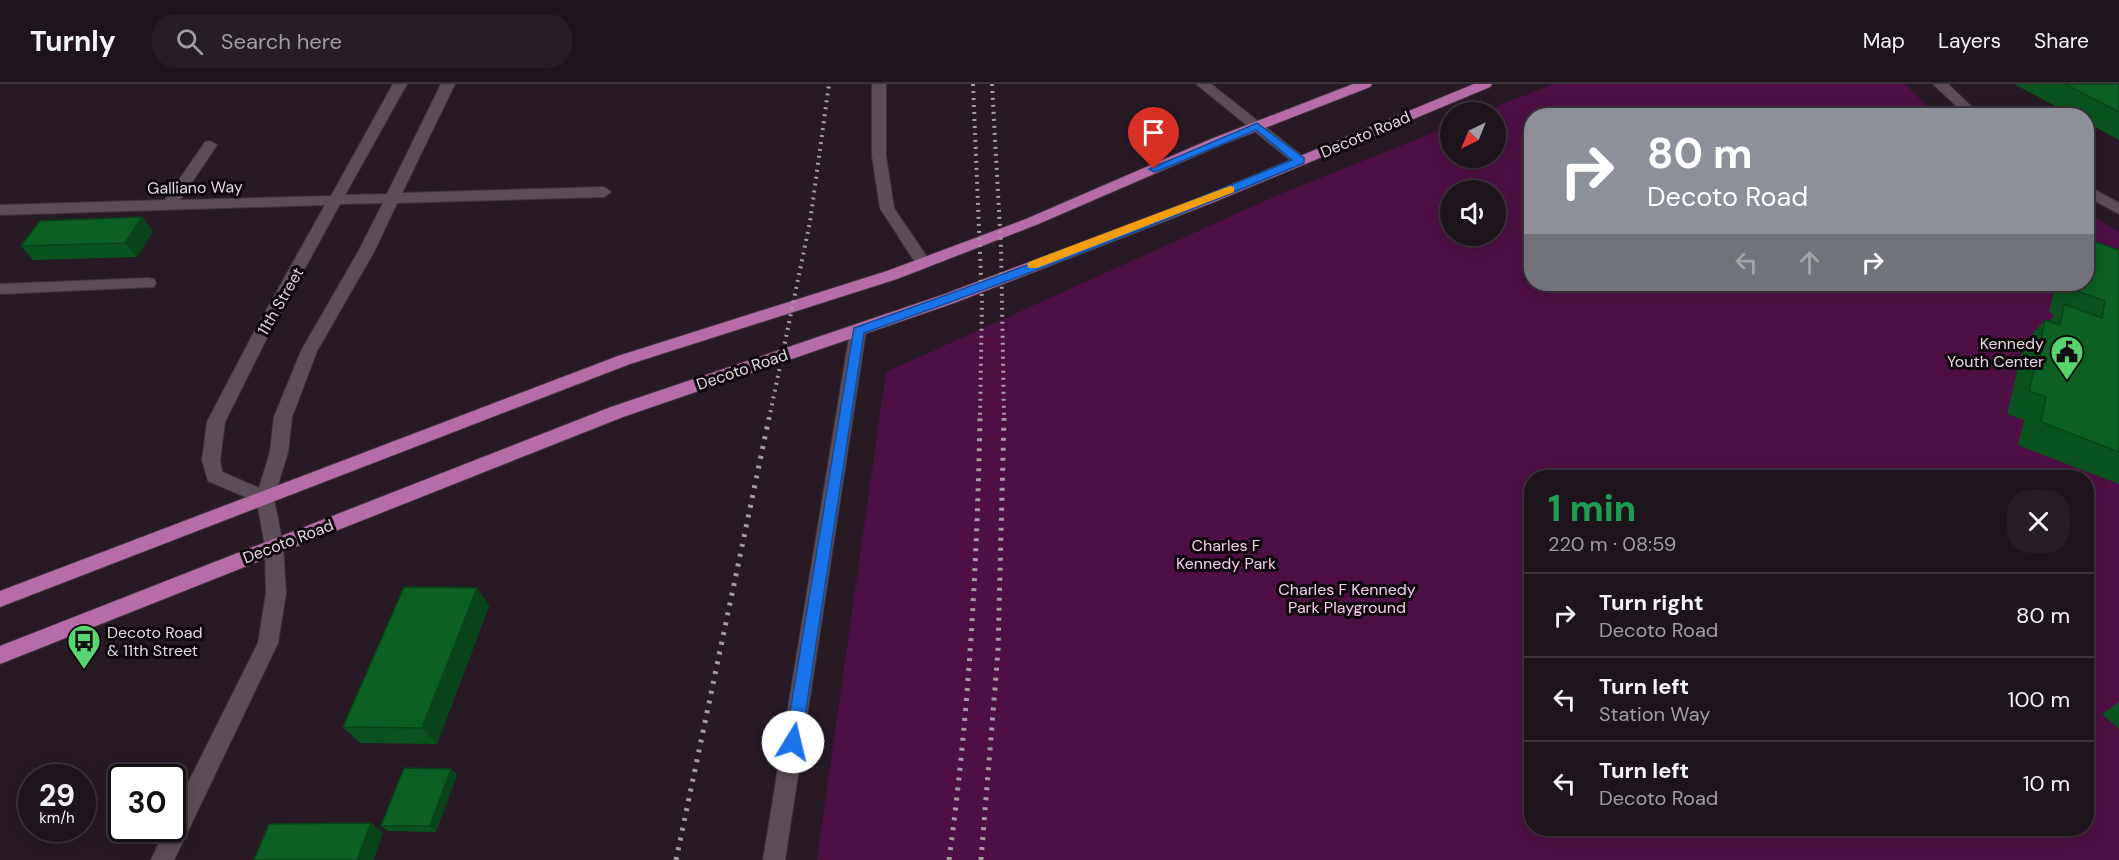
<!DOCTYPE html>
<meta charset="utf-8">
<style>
:root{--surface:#1e141c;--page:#261d25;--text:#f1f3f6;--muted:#a19ea3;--line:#3c333b}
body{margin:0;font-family:"DM Sans",sans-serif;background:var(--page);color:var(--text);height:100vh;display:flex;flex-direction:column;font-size:22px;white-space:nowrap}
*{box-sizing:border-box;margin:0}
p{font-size:20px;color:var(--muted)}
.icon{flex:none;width:33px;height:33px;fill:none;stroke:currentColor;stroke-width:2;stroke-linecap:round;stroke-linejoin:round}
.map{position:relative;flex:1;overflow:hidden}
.panel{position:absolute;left:1524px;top:386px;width:570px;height:366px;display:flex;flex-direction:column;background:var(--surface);border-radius:24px;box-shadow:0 3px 15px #0003,0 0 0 2px var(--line)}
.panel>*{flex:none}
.top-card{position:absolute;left:1524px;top:24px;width:570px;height:183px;border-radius:24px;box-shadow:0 3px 15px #0003,0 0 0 2px var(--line);background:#8c9099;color:#fff;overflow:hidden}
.needle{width:39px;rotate:223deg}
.buttons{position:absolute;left:1440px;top:18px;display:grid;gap:12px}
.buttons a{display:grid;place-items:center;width:66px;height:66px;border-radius:50%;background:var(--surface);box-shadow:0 3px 15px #0003,0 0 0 2px var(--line);font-size:30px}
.speed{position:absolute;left:18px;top:680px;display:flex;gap:12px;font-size:30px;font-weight:700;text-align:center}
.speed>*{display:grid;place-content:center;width:78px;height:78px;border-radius:50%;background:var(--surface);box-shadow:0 3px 15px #0003,0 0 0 2px var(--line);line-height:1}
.speed small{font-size:15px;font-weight:400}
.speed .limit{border:3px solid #111;border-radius:9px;background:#fff;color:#111}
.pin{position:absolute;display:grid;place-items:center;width:51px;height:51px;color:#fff;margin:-62px -26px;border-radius:50% 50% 50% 0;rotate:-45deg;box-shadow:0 0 6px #0007}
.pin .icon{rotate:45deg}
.me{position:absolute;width:66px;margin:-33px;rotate:9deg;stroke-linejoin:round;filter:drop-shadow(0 0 4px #0008)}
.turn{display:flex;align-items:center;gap:21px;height:126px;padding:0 24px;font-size:27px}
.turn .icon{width:78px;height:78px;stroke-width:2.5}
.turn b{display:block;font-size:42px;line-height:51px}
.lanes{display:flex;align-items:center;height:57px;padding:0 24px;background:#0003;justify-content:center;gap:30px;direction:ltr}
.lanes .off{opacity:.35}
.round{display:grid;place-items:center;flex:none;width:63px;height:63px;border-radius:24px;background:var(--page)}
.head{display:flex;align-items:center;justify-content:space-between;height:102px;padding:0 24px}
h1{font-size:36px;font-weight:800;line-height:45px;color:#1e9e55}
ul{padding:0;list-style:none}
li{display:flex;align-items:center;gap:18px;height:84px;padding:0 24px;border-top:2px solid var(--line)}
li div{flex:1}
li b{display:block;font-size:22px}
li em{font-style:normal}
header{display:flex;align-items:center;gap:36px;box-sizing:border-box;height:84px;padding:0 30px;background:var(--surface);border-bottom:2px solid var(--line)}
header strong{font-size:28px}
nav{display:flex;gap:33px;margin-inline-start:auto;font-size:21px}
.search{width:420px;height:54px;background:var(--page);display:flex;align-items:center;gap:15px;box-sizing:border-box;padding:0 21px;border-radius:24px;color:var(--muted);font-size:22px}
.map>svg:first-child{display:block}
.green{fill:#4e1044;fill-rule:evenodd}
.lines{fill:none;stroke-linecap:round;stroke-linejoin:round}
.minor-casing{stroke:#3f343c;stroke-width:2}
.major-casing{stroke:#3f343c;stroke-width:2}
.minor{fill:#5d4d59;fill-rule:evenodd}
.major{fill:#b66da7;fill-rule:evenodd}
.rail-far1{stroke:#a69ba3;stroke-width:4;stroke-dasharray:2 5;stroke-linecap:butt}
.rail{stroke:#a69ba3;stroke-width:5;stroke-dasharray:3 7;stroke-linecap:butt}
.wall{fill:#0a531f}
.shaded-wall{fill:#084319}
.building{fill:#0c6024;stroke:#084319;stroke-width:1.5}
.route{fill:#1a73e8;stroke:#114b97;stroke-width:1.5}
.slow{fill:#f59e0b}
.labels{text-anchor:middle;stroke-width:6;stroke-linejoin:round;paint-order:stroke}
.street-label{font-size:16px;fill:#e4dae1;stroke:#0d070c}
.poi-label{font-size:16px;fill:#e4dae1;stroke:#0d070c;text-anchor:end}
.park-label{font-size:16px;fill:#f6cdec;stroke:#0d070c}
</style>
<header>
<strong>Turnly</strong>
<div class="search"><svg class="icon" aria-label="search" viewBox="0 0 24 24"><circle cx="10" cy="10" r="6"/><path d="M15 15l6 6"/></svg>Search here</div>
<nav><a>Map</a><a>Layers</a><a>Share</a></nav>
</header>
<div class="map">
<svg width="2119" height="776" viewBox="0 0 2119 776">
<rect width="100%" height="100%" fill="#281a25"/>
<path class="green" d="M 1554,0 L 1905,0 L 1936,31 L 1532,32 L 1532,200 L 2086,200 L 2087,129 L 2119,148 L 2119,776 L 817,776 L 886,288 L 1278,111 L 1450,42 L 1450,74 L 1496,74 L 1496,28 L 1483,28 ZM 1450,106 L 1496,106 L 1496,152 L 1450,152 ZM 1532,393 L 2086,393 L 2086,744 L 1532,744 Z"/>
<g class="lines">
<g class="minor-casing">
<g id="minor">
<path d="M 393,0 L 407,0 L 345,111 L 387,110 L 441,0 L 455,0 L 402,109 L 604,103 L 611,108 L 604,113 L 397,119 L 374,168 L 317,267 L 292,333 L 288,368 L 274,414 L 283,462 L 286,509 L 278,559 L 174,776 L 151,776 L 166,744 L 172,744 L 172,731 L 258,559 L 266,509 L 265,462 L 257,418 L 208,397 L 202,376 L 207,338 L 254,248 L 325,121 L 0,131 L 0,121 L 165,116 L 205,58 L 210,57 L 217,61 L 180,116 L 331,112 ZM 383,119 L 358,168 L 301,267 L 274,333 L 270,368 L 259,404 L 222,388 L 220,376 L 225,338 L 270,248 L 340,120 Z"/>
<polygon points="872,0 886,0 886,72 894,124 931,179 928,183 918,183 880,124 872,72"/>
<polygon points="1196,0 1211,0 1305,74 1307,77 1305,80 1295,80"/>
<polygon points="1933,0 1948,0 1981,32 1967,32"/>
<polygon points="2086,101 2119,119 2119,130 2086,112"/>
<polygon points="148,194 154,195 156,199 154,203 0,210 0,200"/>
<polygon points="858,241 864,243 866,247 785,776 763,776 850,247 852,243"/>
</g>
</g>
<g class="major-casing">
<g id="major">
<polygon points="1353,0 1372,0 1370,3 1221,61 1036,141 897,195 630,280 0,523 0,507 618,272 887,187 1026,135 1211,55"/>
<polygon points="1474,0 1492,0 1490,3 1214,118 954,219 623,333 0,580 0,562 611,323 942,211 1204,112"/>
</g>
</g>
<use href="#minor" class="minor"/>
<use href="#major" class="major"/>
<g class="rail-far1">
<polyline points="973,0 982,217 980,335"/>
<polyline points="992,0 1001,163 1004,335"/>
<polyline points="769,335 810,138 829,0"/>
</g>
<g class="rail">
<polyline points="676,776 769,334"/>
<path d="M 949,776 C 969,630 977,481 980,334"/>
<polyline points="981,776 998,567 1004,334"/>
</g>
</g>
<g class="wall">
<polygon points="2014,0 2119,0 2119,56 2086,38 2086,32 2074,32"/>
<polygon points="142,133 153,147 137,173 33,176 21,162"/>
<polygon points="2090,156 2119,166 2119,400 2018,361 2024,336 2007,330 2024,259 2045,236 2049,237 2055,231 2049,228 2056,200 2086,200 2086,160"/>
<polygon points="477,504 489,522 437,660 360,659 343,643"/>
<polygon points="2119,618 2119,645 2102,630"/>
<polygon points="457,691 436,748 388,747 381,742"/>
</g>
<g class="shaded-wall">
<polygon points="142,133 153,147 137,173 125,159"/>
<polygon points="477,504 489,522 437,660 422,644"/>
<polygon points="451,685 457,691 436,748 430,742"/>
<polygon points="371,739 383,749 374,776 357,776"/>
</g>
<g class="building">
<polygon points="2065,0 2119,0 2119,28"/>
<polygon points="142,133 125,159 21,162 40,137"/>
<polygon points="2090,156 2119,166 2119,368 2041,338 2046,313 2029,307 2045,236 2060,241 2064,220 2102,234 2105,217 2070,205 2072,200 2086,200 2086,165 2088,165"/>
<polygon points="404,503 477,504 422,644 343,643"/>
<polygon points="404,684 451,685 430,742 381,742"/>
<polygon points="371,739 357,776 254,776 269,740"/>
</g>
<path class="route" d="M 1257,39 L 1304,74 L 1304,79 C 1159,140 1012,197 864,249 L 801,658 L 798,663 L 793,665 L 787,663 L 785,658 L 854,244 C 1002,192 1148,136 1292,76 L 1256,46 L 1158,87 L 1154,88 L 1149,85 Z"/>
<polygon class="slow" points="1230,102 1234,103 1234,108 1037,184 1029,184 1027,181 1029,178"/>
<defs>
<g id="civic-pin" transform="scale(1.725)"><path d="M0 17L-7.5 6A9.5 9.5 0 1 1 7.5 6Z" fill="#59d56f" stroke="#0d070c"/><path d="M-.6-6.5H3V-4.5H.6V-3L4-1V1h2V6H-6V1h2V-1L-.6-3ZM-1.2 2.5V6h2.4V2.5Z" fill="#111"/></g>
<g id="bus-pin" transform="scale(1.725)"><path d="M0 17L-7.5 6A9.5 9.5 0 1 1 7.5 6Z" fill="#59d56f" stroke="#0d070c"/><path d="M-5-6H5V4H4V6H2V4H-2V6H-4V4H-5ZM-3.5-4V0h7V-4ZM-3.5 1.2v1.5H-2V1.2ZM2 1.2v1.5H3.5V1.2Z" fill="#111"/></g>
</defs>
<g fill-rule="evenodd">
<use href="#civic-pin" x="2067" y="268"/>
<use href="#bus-pin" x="84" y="557"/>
</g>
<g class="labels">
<g class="street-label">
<text transform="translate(1365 50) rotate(-23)" y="6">Decoto Road</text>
<text transform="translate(195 103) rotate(-1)" y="6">Galliano Way</text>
<text transform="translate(280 217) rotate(-60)" y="6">11th Street</text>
<text transform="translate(742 285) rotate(-19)" y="6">Decoto Road</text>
<text transform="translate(288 457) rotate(-21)" y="6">Decoto Road</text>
</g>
<g class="poi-label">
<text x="2044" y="265">Kennedy<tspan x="2044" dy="18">Youth Center</tspan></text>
<text x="107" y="554" text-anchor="start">Decoto Road<tspan x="107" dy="18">&amp; 11th Street</tspan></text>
</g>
<g class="park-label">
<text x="1226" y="467">Charles F<tspan x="1226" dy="18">Kennedy Park</tspan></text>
<text x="1347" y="511">Charles F Kennedy<tspan x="1347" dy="18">Park Playground</tspan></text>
</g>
</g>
</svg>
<div class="buttons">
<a><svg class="needle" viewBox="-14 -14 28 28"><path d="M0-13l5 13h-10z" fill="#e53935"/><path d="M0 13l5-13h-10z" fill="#a19ea3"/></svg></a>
<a><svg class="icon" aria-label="sound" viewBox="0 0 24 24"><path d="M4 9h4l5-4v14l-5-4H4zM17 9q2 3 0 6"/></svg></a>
</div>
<div class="speed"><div>29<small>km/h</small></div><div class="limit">30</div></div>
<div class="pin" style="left:1154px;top:85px;background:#d93025"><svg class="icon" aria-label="arrive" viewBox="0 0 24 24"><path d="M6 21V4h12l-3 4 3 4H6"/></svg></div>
<svg class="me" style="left:793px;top:658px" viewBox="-20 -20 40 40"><circle r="19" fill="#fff"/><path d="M0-13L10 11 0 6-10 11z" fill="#1a73e8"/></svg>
<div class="top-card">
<div class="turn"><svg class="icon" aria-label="right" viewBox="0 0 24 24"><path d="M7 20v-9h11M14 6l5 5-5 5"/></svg><div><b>80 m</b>Decoto Road</div></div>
<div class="lanes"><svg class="icon off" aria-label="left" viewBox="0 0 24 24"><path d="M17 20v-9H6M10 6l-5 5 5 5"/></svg><svg class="icon off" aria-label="ahead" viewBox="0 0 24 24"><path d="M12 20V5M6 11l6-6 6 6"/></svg><svg class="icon" aria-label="right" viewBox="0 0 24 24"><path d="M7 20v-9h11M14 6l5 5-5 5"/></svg></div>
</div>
<section class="panel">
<div class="head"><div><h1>1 min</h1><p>220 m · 08:59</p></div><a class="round"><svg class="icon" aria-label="close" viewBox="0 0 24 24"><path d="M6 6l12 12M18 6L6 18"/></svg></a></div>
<ul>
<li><svg class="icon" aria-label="right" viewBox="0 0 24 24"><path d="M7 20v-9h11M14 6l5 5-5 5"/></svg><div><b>Turn right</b><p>Decoto Road</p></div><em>80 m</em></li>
<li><svg class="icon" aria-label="left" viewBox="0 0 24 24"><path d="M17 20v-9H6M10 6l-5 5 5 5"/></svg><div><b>Turn left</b><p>Station Way</p></div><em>100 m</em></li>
<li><svg class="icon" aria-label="left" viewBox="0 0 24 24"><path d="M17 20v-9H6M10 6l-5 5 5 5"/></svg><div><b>Turn left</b><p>Decoto Road</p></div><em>10 m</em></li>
</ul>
</section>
</div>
